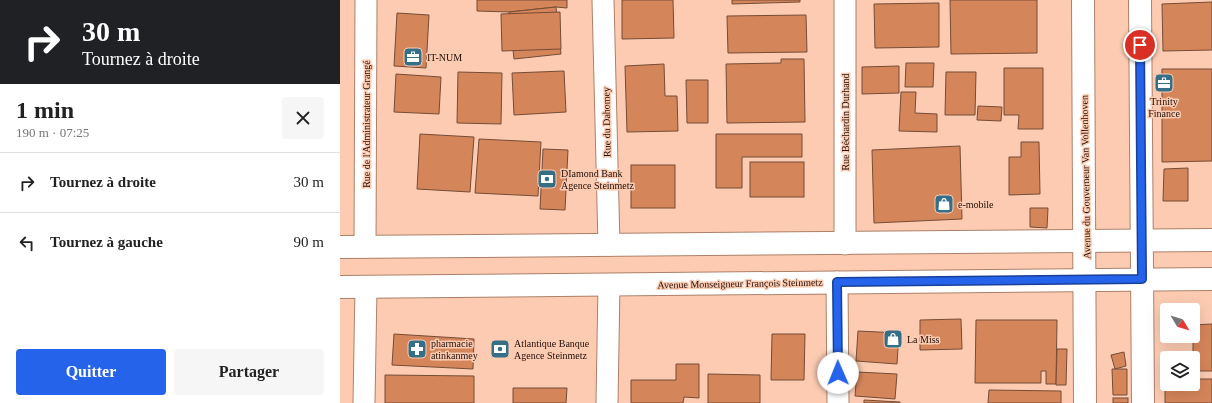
<!DOCTYPE html>
<html lang="fr">
<meta charset="utf-8">
<style>
:root{--surface:#fff;--page:#f6f6f6;--text:#222;--muted:#767676;--line:#e0e0e0;--accent:#2563eb}
body{margin:0;font-family:"Times New Roman",serif;background:var(--page);color:var(--text);height:100vh;display:flex;flex-direction:column;font-size:15px;white-space:nowrap}
*{box-sizing:border-box;margin:0}
p{font-size:13px;color:var(--muted)}
.icon{flex:none;width:22px;height:22px;fill:none;stroke:currentColor;stroke-width:2;stroke-linecap:round;stroke-linejoin:round}
.map{position:relative;flex:1;overflow:hidden}
.panel{display:flex;flex-direction:column;background:var(--surface);width:340px}
.panel>*{flex:none}
.hud{background:#202124;color:#fff;overflow:hidden}
.needle{width:26px;rotate:128deg}
.fabs{position:absolute;left:820px;top:303px;display:grid;gap:8px}
.fabs a{display:grid;place-items:center;width:40px;height:40px;border-radius:4px;background:var(--surface);box-shadow:0 4px 16px #0002;font-size:20px}
.pin{position:absolute;display:grid;place-items:center;width:34px;height:34px;color:#fff;margin:-17px;border:2px solid #fff;border-radius:50%;box-shadow:0 1px 4px #0007}
.me{position:absolute;width:44px;margin:-22px;rotate:359deg;stroke-linejoin:round;filter:drop-shadow(0 0 3px #0008)}
.turn{display:flex;align-items:center;gap:14px;height:84px;padding:0 16px;font-size:18px}
.turn .icon{width:52px;height:52px;stroke-width:2.5}
.turn b{display:block;font-size:28px;line-height:34px}
.round{display:grid;place-items:center;flex:none;width:42px;height:42px;border-radius:4px;background:var(--page)}
.summary{display:flex;align-items:center;justify-content:space-between;height:68px;padding:0 16px}
h1{font-size:24px;font-weight:700;line-height:30px}
.action{display:flex;gap:8px;margin-top:auto;padding:8px 16px}
.action a{flex:1;height:46px;border-radius:4px;background:var(--accent);color:#fff;font-size:16px;font-weight:700;line-height:46px;text-align:center}
.action a+a{background:var(--page);color:var(--text)}
ul{padding:0;list-style:none}
li{display:flex;align-items:center;gap:12px;height:60px;padding:0 16px;border-top:1px solid var(--line)}
li div{flex:1}
li b{display:block;font-size:15px}
li em{font-style:normal}
main{display:flex;flex:1;min-height:0}
.map>svg:first-child{display:block}
.building{fill:#d5855a;stroke:#754c36}
.lines{fill:none;stroke-linecap:round;stroke-linejoin:round}
.minor-casing{stroke:#ac8069;stroke-width:23}
.secondary-casing{stroke:#ac8069;stroke-width:24}
.primary-casing{stroke:#ac8069;stroke-width:24}
.minor{stroke:#fff;stroke-width:21}
.secondary{stroke:#fff;stroke-width:22}
.primary{stroke:#fff;stroke-width:22}
.route-casing{stroke:#184099;stroke-width:10}
.route{stroke:#2563eb;stroke-width:7}
.labels{text-anchor:middle;stroke-width:3;stroke-linejoin:round;paint-order:stroke}
.poi-label{font-size:10px;fill:#200f07;stroke:#fccbb2;text-anchor:start}
.street-label{font-size:10px;fill:#200f07;stroke:#fccbb2}
</style>
<main>
<section class="panel">
<div class="hud">
<div class="turn"><svg class="icon" aria-label="right" viewBox="0 0 24 24"><path d="M7 20v-9h11M14 6l5 5-5 5"/></svg><div><b>30 m</b>Tournez à droite</div></div>
</div>
<div class="summary"><div><h1>1 min</h1><p>190 m · 07:25</p></div><a class="round"><svg class="icon" aria-label="close" viewBox="0 0 24 24"><path d="M6 6l12 12M18 6L6 18"/></svg></a></div>
<ul>
<li><svg class="icon" aria-label="right" viewBox="0 0 24 24"><path d="M7 20v-9h11M14 6l5 5-5 5"/></svg><div><b>Tournez à droite</b></div><em>30 m</em></li>
<li><svg class="icon" aria-label="left" viewBox="0 0 24 24"><path d="M17 20v-9H6M10 6l-5 5 5 5"/></svg><div><b>Tournez à gauche</b></div><em>90 m</em></li>
</ul>
<div class="action"><a>Quitter</a><a>Partager</a></div>
</section>
<div class="map">
<svg width="872" height="403" viewBox="0 0 872 403">
<rect width="100%" height="100%" fill="#fccbb2"/>
<g class="building">
<polygon points="137,0 227,0 227,8 216,7 169,12 137,11"/>
<polygon points="282,0 333,0 334,38 282,39"/>
<polygon points="392,0 460,0 460,2 392,4"/>
<polygon points="610,0 697,0 697,53 611,54"/>
<polygon points="872,2 872,50 823,51 822,4"/>
<polygon points="599,3 599,47 535,48 534,4"/>
<polygon points="216,7 221,54 174,59 169,12"/>
<polygon points="220,12 221,49 162,51 161,14"/>
<polygon points="57,13 89,15 86,68 54,66"/>
<polygon points="466,15 467,52 388,53 387,16"/>
<polygon points="441,59 464,59 465,122 387,123 386,64 441,63"/>
<polygon points="566,63 594,63 593,87 565,87"/>
<polygon points="324,64 325,96 337,96 338,131 287,132 285,66"/>
<polygon points="559,66 559,93 522,94 522,67"/>
<polygon points="664,68 703,68 703,129 678,129 679,115 664,115"/>
<polygon points="822,69 872,69 872,161 822,162"/>
<polygon points="224,71 226,112 174,115 172,73"/>
<polygon points="118,72 162,73 161,124 117,123"/>
<polygon points="606,72 636,72 635,115 605,115"/>
<polygon points="56,74 101,77 99,114 54,112"/>
<polygon points="346,80 368,80 368,123 347,123"/>
<polygon points="561,92 576,92 575,113 597,114 597,132 559,131"/>
<polygon points="638,106 662,107 661,121 637,120"/>
<polygon points="80,134 134,137 130,192 77,189"/>
<polygon points="376,134 462,134 462,157 402,157 402,188 376,188"/>
<polygon points="139,139 201,142 198,196 135,193"/>
<polygon points="681,142 699,142 700,194 669,195 669,157 681,157"/>
<polygon points="620,146 622,219 534,223 532,150"/>
<polygon points="203,149 228,150 225,210 200,209"/>
<rect x="410" y="162" width="54" height="35"/>
<rect x="291" y="165" width="44" height="43"/>
<polygon points="848,168 848,201 823,201 824,169"/>
<polygon points="690,208 708,208 707,228 690,227"/>
<polygon points="621,319 622,349 580,350 580,320"/>
<polygon points="636,320 717,320 716,384 706,384 706,371 701,371 701,383 635,383"/>
<polygon points="872,324 872,371 853,371 853,325"/>
<polygon points="518,331 559,333 557,364 516,361"/>
<polygon points="54,334 134,339 133,369 52,365"/>
<polygon points="432,334 465,334 464,380 431,380"/>
<polygon points="717,349 727,349 726,385 716,385"/>
<polygon points="784,352 786,366 775,369 771,355"/>
<polygon points="336,364 359,364 359,398 344,397 343,403 291,403 291,380 336,380"/>
<polygon points="772,369 787,369 787,395 773,395"/>
<polygon points="517,372 557,374 555,399 515,396"/>
<polygon points="368,374 420,375 420,403 368,403"/>
<polygon points="45,375 134,376 134,403 45,403"/>
<polygon points="853,379 872,379 872,403 825,403 825,380 827,380 827,384 853,384"/>
<polygon points="173,388 227,388 226,403 173,403"/>
<polygon points="649,390 721,391 721,403 648,403"/>
<rect x="773" y="398" width="15" height="5"/>
<polygon points="524,400 560,402 560,403 524,403"/>
</g>
<g class="lines">
<g class="minor-casing">
<g id="minor">
<polyline points="263,0 269,245"/>
<polyline points="505,244 505,0"/>
<polyline points="25,247 26,0"/>
<polyline points="497,282 498,403"/>
<polyline points="24,403 26,287"/>
<polyline points="267,403 269,285"/>
</g>
</g>
<g class="secondary-casing">
<g id="secondary">
<polyline points="743,0 745,403"/>
<polyline points="800,0 803,403"/>
</g>
</g>
<g class="primary-casing">
<g id="primary">
<polyline points="0,247 872,240"/>
<polyline points="0,287 872,279"/>
</g>
</g>
<use href="#minor" class="minor"/>
<use href="#secondary" class="secondary"/>
<use href="#primary" class="primary"/>
</g>
<g class="lines">
<g class="route-casing">
<polyline id="route" points="498,373 497,282 802,279 800,45"/>
</g>
<use href="#route" class="route"/>
</g>
<defs>
<g id="office-square" transform="scale(1)"><rect x="-9" y="-9" width="18" height="18" rx="4" fill="#346e87" stroke="#fccbb2"/><path d="M-6-3h4V-5.5h4V-3h4V5H-6ZM-1-4.5V-3h2v-1.5ZM-6 0V1H6V0Z" fill="#fff"/></g>
<g id="bank-square" transform="scale(1)"><rect x="-9" y="-9" width="18" height="18" rx="4" fill="#346e87" stroke="#fccbb2"/><path d="M-6-4H6V4H-6ZM0-2.3a2.3 2.3 0 1 0 0 4.6a2.3 2.3 0 1 0 0-4.6Z" fill="#fff"/></g>
<g id="shop-square" transform="scale(1)"><rect x="-9" y="-9" width="18" height="18" rx="4" fill="#346e87" stroke="#fccbb2"/><path d="M-5-2.5h2.3a2.7 3.5 0 0 1 5.4 0H5L5.5 6h-11ZM-1.5-2.5h3a1.5 2.3 0 0 0-3 0Z" fill="#fff"/></g>
<g id="pharmacy-square" transform="scale(1)"><rect x="-9" y="-9" width="18" height="18" rx="4" fill="#346e87" stroke="#fccbb2"/><path d="M-2-6h4v4h4v4h-4v4h-4v-4h-4v-4h4Z" fill="#fff"/></g>
</defs>
<g fill-rule="evenodd">
<use href="#office-square" x="73" y="57"/>
<use href="#office-square" x="824" y="83"/>
<use href="#bank-square" x="207" y="179"/>
<use href="#shop-square" x="604" y="204"/>
<use href="#shop-square" x="553" y="339"/>
<use href="#pharmacy-square" x="77" y="349"/>
<use href="#bank-square" x="160" y="349"/>
</g>
<g class="labels">
<g class="poi-label">
<text x="87" y="61">IT-NUM</text>
<text x="824" y="105" text-anchor="middle">Trinity<tspan x="824" dy="12">Finance</tspan></text>
<text x="221" y="177">DIamond Bank<tspan x="221" dy="12">Agence Steinmetz</tspan></text>
<text x="618" y="208">e-mobile</text>
<text x="567" y="343">La Miss</text>
<text x="91" y="347">pharmacie<tspan x="91" dy="12">atinkanmey</tspan></text>
<text x="174" y="347">Atlantique Banque<tspan x="174" dy="12">Agence Steinmetz</tspan></text>
</g>
<g class="street-label">
<text transform="translate(266 122) rotate(-91)" y="4">Rue du Dahomey</text>
<text transform="translate(505 122) rotate(-90)" y="4">Rue Béchardin Durhand</text>
<text transform="translate(26 124) rotate(-90)" y="4">Rue de l'Administrateur Grangé</text>
<text transform="translate(745 177) rotate(-91)" y="4">Avenue du Gouverneur Van Vollenhoven</text>
<text transform="translate(400 283) rotate(-1)" y="4">Avenue Monseigneur François Steinmetz</text>
</g>
</g>
</svg>
<div class="fabs">
<a><svg class="needle" viewBox="-14 -14 28 28"><path d="M0-13l5 13h-10z" fill="#e53935"/><path d="M0 13l5-13h-10z" fill="#767676"/></svg></a>
<a><svg class="icon" aria-label="layers" viewBox="0 0 24 24"><path d="M12 4l9 5-9 5-9-5zM3 14l9 5 9-5"/></svg></a>
</div>
<div class="pin" style="left:800px;top:45px;background:#d93025"><svg class="icon" aria-label="arrive" viewBox="0 0 24 24"><path d="M6 21V4h12l-3 4 3 4H6"/></svg></div>
<svg class="me" style="left:498px;top:373px" viewBox="-20 -20 40 40"><circle r="19" fill="#fff"/><path d="M0-13L10 11 0 6-10 11z" fill="#2563eb"/></svg>
</div>
</main>
